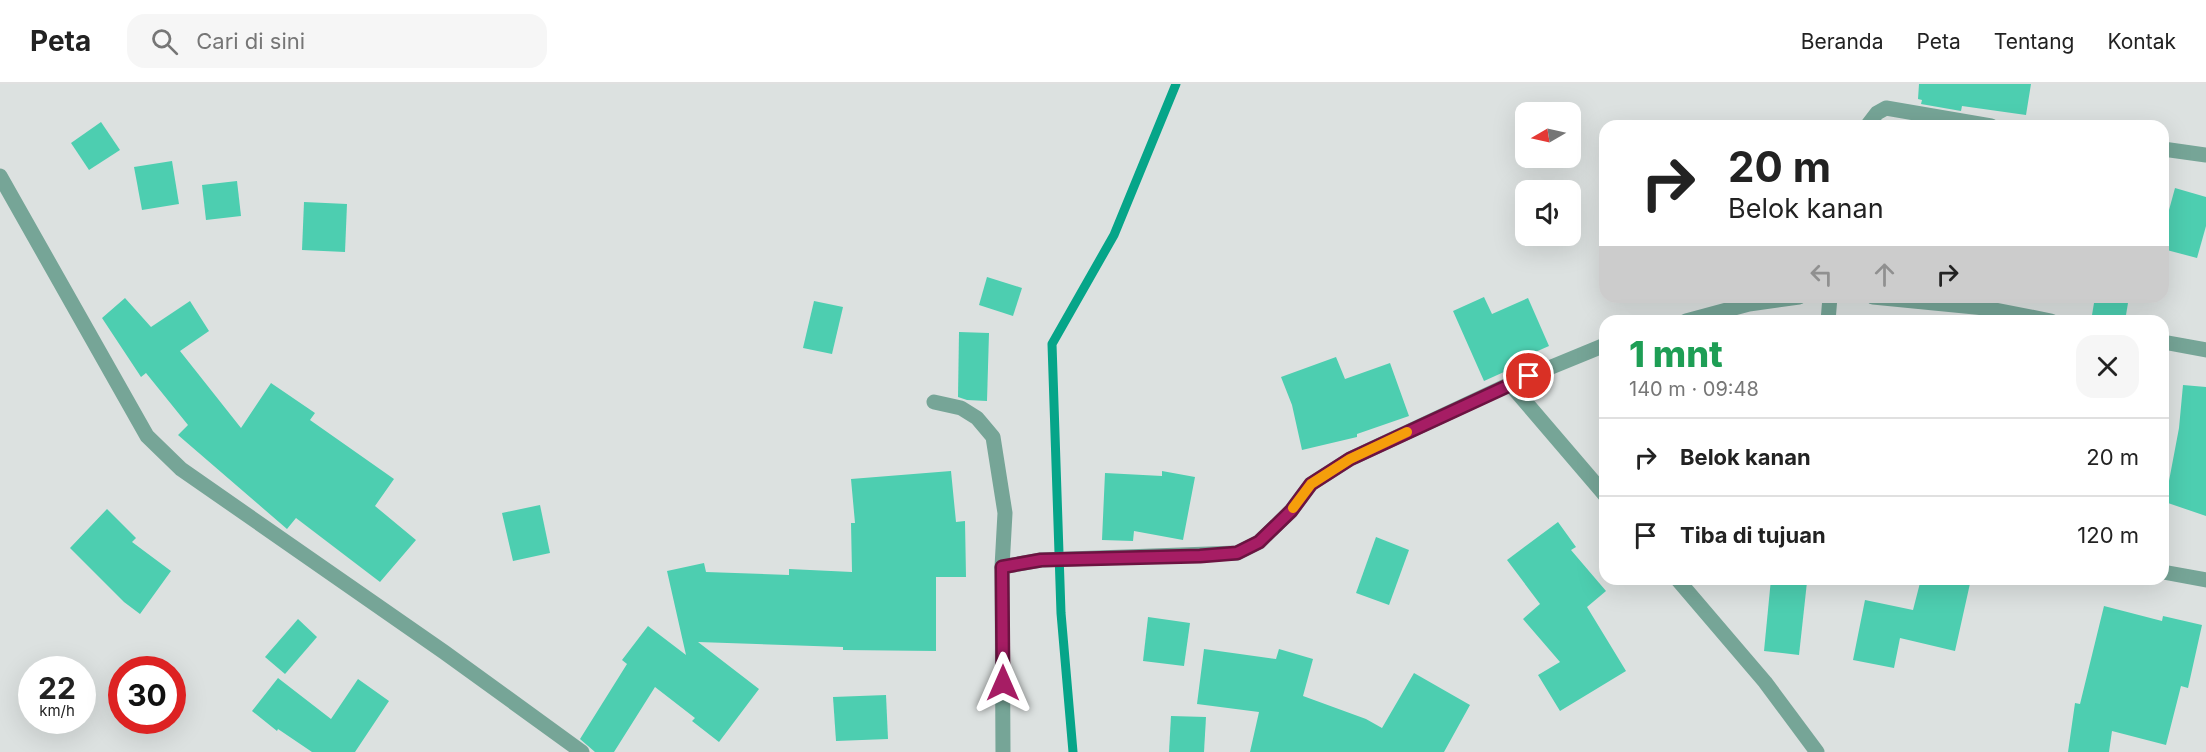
<!DOCTYPE html>
<html lang="id">
<meta charset="utf-8">
<style>
:root{--surface:#fff;--page:#f6f6f6;--text:#222;--muted:#767676;--line:#e0e0e0}
body{margin:0;font-family:Inter,sans-serif;background:var(--page);color:var(--text);height:100vh;display:flex;flex-direction:column;font-size:22px;white-space:nowrap}
*{box-sizing:border-box;margin:0}
p{font-size:20px;color:var(--muted)}
.icon{flex:none;width:33px;height:33px;fill:none;stroke:currentColor;stroke-width:2;stroke-linecap:round;stroke-linejoin:round}
.map{position:relative;flex:1;overflow:hidden}
.drawer{position:absolute;left:1599px;top:231px;width:570px;height:270px;display:flex;flex-direction:column;background:var(--surface);border-radius:18px;box-shadow:0 6px 24px #0002}
.drawer>*{flex:none}
.banner{position:absolute;left:1599px;top:36px;width:570px;height:183px;border-radius:18px;box-shadow:0 6px 24px #0002;background:#fff;color:var(--text);overflow:hidden}
.needle{width:39px;rotate:261deg}
.controls{position:absolute;left:1515px;top:18px;display:grid;gap:12px}
.controls a{display:grid;place-items:center;width:66px;height:66px;border-radius:12px;background:var(--surface);box-shadow:0 6px 24px #0002;font-size:30px}
.speed{position:absolute;left:18px;top:572px;display:flex;gap:12px;font-size:30px;font-weight:700;text-align:center}
.speed>*{display:grid;place-content:center;width:78px;height:78px;border-radius:50%;background:var(--surface);box-shadow:0 6px 24px #0002;line-height:1}
.speed small{font-size:15px;font-weight:400}
.speed .limit{border:9px solid #d22;background:#fff;color:#111}
.pin{position:absolute;display:grid;place-items:center;width:51px;height:51px;color:#fff;margin:-26px;border:3px solid #fff;border-radius:50%;box-shadow:0 2px 6px #0007}
.me{position:absolute;width:66px;margin:-33px;rotate:0deg;stroke-linejoin:round;filter:drop-shadow(0 0 4px #0008)}
.turn{display:flex;align-items:center;gap:21px;height:126px;padding:0 30px;font-size:27px}
.turn .icon{width:78px;height:78px;stroke-width:2.5}
.turn b{display:block;font-size:42px;line-height:51px}
.lanes{display:flex;align-items:center;height:57px;padding:0 30px;background:#0003;justify-content:center;gap:30px;direction:ltr}
.lanes .off{opacity:.35}
.round{display:grid;place-items:center;flex:none;width:63px;height:63px;border-radius:18px;background:var(--page)}
.head{display:flex;align-items:center;justify-content:space-between;height:102px;padding:0 30px}
h1{font-size:36px;font-weight:800;line-height:45px;color:#1e9e55}
ul{padding:0;list-style:none}
li{display:flex;align-items:center;gap:18px;height:78px;padding:0 30px;border-top:2px solid var(--line)}
li div{flex:1}
li b{display:block;font-size:22px}
li em{font-style:normal}
header{display:flex;align-items:center;gap:36px;box-sizing:border-box;height:84px;padding:0 30px;background:var(--surface);border-bottom:2px solid var(--line)}
header strong{font-size:28px}
nav{display:flex;gap:33px;margin-inline-start:auto;font-size:21px}
.search{width:420px;height:54px;background:var(--page);display:flex;align-items:center;gap:15px;box-sizing:border-box;padding:0 21px;border-radius:18px;color:var(--muted);font-size:22px}
.map>svg:first-child{display:block}
.lines{fill:none;stroke-linecap:round;stroke-linejoin:round}
.stream{stroke:#06a589;stroke-width:9}
.building{fill:#4dceb0}
.minor{stroke:#76a597;stroke-width:15}
.tertiary{stroke:#76a597;stroke-width:15}
.route-casing{stroke:#6c1341;stroke-width:15}
.route{stroke:#a61d64;stroke-width:10}
.slow{stroke:#f59e0b;stroke-width:10}
</style>
<header>
<strong>Peta</strong>
<div class="search"><svg class="icon" aria-label="search" viewBox="0 0 24 24"><circle cx="10" cy="10" r="6"/><path d="M15 15l6 6"/></svg>Cari di sini</div>
<nav><a>Beranda</a><a>Peta</a><a>Tentang</a><a>Kontak</a></nav>
</header>
<div class="map">
<svg width="2206" height="668" viewBox="0 0 2206 668">
<rect width="100%" height="100%" fill="#dce1e0"/>
<g class="lines">
<polyline class="stream" points="1073,668 1061,529 1052,260 1114,151 1176,0"/>
</g>
<g class="building">
<polygon points="1919,0 2031,0 2026,31 1962,22 1961,27 1921,20 1922,16 1918,15"/>
<polygon points="101,38 120,66 89,86 71,59"/>
<polygon points="172,77 179,120 142,126 134,83"/>
<polygon points="237,97 241,132 206,136 202,101"/>
<polygon points="2175,104 2206,113 2206,142 2197,174 2163,165 2163,148"/>
<polygon points="304,118 347,120 345,168 302,166"/>
<polygon points="987,193 1022,204 1013,232 979,221"/>
<polygon points="1484,213 1492,230 1528,214 1549,262 1513,278 1515,283 1484,297 1453,227"/>
<polygon points="2095,213 2129,213 2125,237 2091,237"/>
<polygon points="125,214 151,243 190,217 209,247 180,267 241,344 271,299 315,329 310,336 394,395 375,422 416,456 380,498 296,434 287,445 178,351 188,341 146,289 141,293 102,234"/>
<polygon points="814,217 843,223 832,270 803,264"/>
<polygon points="959,248 989,249 987,317 967,316 958,313"/>
<polygon points="1336,273 1345,295 1390,279 1409,332 1357,350 1357,353 1302,366 1292,321 1281,293"/>
<polygon points="2183,301 2206,303 2206,432 2165,418 2179,344"/>
<polygon points="951,387 956,438 965,437 966,493 936,493 936,567 843,566 843,563 698,558 759,605 719,658 692,637 695,634 655,603 614,668 595,668 580,655 627,580 622,576 648,542 686,571 667,487 704,479 706,488 789,491 789,485 852,488 851,439 855,439 851,395"/>
<polygon points="1162,387 1195,393 1183,456 1134,447 1133,457 1102,456 1105,389 1162,392"/>
<polygon points="540,421 550,469 513,477 502,429"/>
<polygon points="107,425 136,454 132,458 171,487 140,530 124,518 70,464"/>
<polygon points="1558,438 1576,463 1571,466 1606,507 1587,523 1626,587 1560,627 1538,591 1560,578 1523,535 1540,520 1507,476"/>
<polygon points="1376,453 1409,466 1389,521 1356,509"/>
<polygon points="1771,495 1807,498 1799,571 1764,567"/>
<polygon points="1921,495 1971,495 1955,567 1900,554 1894,584 1853,576 1865,516 1913,526"/>
<polygon points="2104,522 2162,537 2163,532 2202,541 2188,604 2181,602 2166,661 2112,647 2109,668 2068,668 2075,619 2080,620"/>
<polygon points="1148,533 1190,539 1184,582 1143,577"/>
<polygon points="298,535 317,553 285,590 265,573"/>
<polygon points="1204,565 1276,575 1279,565 1313,575 1303,612 1366,635 1382,644 1414,589 1470,621 1444,668 1250,668 1259,628 1197,620"/>
<polygon points="278,594 331,635 358,595 389,617 355,668 312,668 278,645 277,647 252,627"/>
<polygon points="886,611 888,655 836,657 833,613"/>
<polygon points="1171,632 1206,633 1204,668 1169,668"/>
</g>
<g class="lines">
<g class="minor">
<polyline points="1867,42 1877,29 1886,24 1991,42"/>
<polyline points="2163,65 2206,71"/>
<polyline points="1873,213 1985,224 2051,237"/>
<polyline points="1686,237 1749,220 1799,213"/>
<polyline points="1828,237 1830,213"/>
<polyline points="2163,258 2206,266"/>
<polyline points="1510,300 1605,411"/>
<polyline points="934,318 961,324 977,334 993,353 1005,429 1002,483 1003,668"/>
<polyline points="1002,483 1041,476 1237,469 1259,458 1291,427 1311,400 1350,375 1510,300 1605,261"/>
<polyline points="2163,488 2206,496"/>
<polyline points="1677,495 1765,598 1817,668"/>
</g>
<polyline class="tertiary" points="0,92 147,352 181,385 444,568 582,668"/>
</g>
<g class="lines">
<g class="route-casing">
<polyline id="route" points="1003,599 1002,483 1041,476 1200,472 1237,469 1259,458 1291,427 1311,400 1350,375 1529,292"/>
</g>
<use href="#route" class="route"/>
<polyline class="slow" points="1293,424 1311,400 1350,375 1407,348"/>
</g>
</svg>
<div class="controls">
<a><svg class="needle" viewBox="-14 -14 28 28"><path d="M0-13l5 13h-10z" fill="#e53935"/><path d="M0 13l5-13h-10z" fill="#767676"/></svg></a>
<a><svg class="icon" aria-label="sound" viewBox="0 0 24 24"><path d="M4 9h4l5-4v14l-5-4H4zM17 9q2 3 0 6"/></svg></a>
</div>
<div class="speed"><div>22<small>km/h</small></div><div class="limit">30</div></div>
<div class="pin" style="left:1529px;top:292px;background:#d93025"><svg class="icon" aria-label="arrive" viewBox="0 0 24 24"><path d="M6 21V4h12l-3 4 3 4H6"/></svg></div>
<svg class="me" style="left:1003px;top:599px" viewBox="-20 -20 40 40"><path d="M0-17L14 15 0 8-14 15z" fill="#a61d64" stroke="#fff" stroke-width="4"/></svg>
<div class="banner">
<div class="turn"><svg class="icon" aria-label="right" viewBox="0 0 24 24"><path d="M7 20v-9h11M14 6l5 5-5 5"/></svg><div><b>20 m</b>Belok kanan</div></div>
<div class="lanes"><svg class="icon off" aria-label="left" viewBox="0 0 24 24"><path d="M17 20v-9H6M10 6l-5 5 5 5"/></svg><svg class="icon off" aria-label="ahead" viewBox="0 0 24 24"><path d="M12 20V5M6 11l6-6 6 6"/></svg><svg class="icon" aria-label="right" viewBox="0 0 24 24"><path d="M7 20v-9h11M14 6l5 5-5 5"/></svg></div>
</div>
<section class="drawer">
<div class="head"><div><h1>1 mnt</h1><p>140 m · 09:48</p></div><a class="round"><svg class="icon" aria-label="close" viewBox="0 0 24 24"><path d="M6 6l12 12M18 6L6 18"/></svg></a></div>
<ul>
<li><svg class="icon" aria-label="right" viewBox="0 0 24 24"><path d="M7 20v-9h11M14 6l5 5-5 5"/></svg><div><b>Belok kanan</b></div><em>20 m</em></li>
<li><svg class="icon" aria-label="arrive" viewBox="0 0 24 24"><path d="M6 21V4h12l-3 4 3 4H6"/></svg><div><b>Tiba di tujuan</b></div><em>120 m</em></li>
</ul>
</section>
</div>
